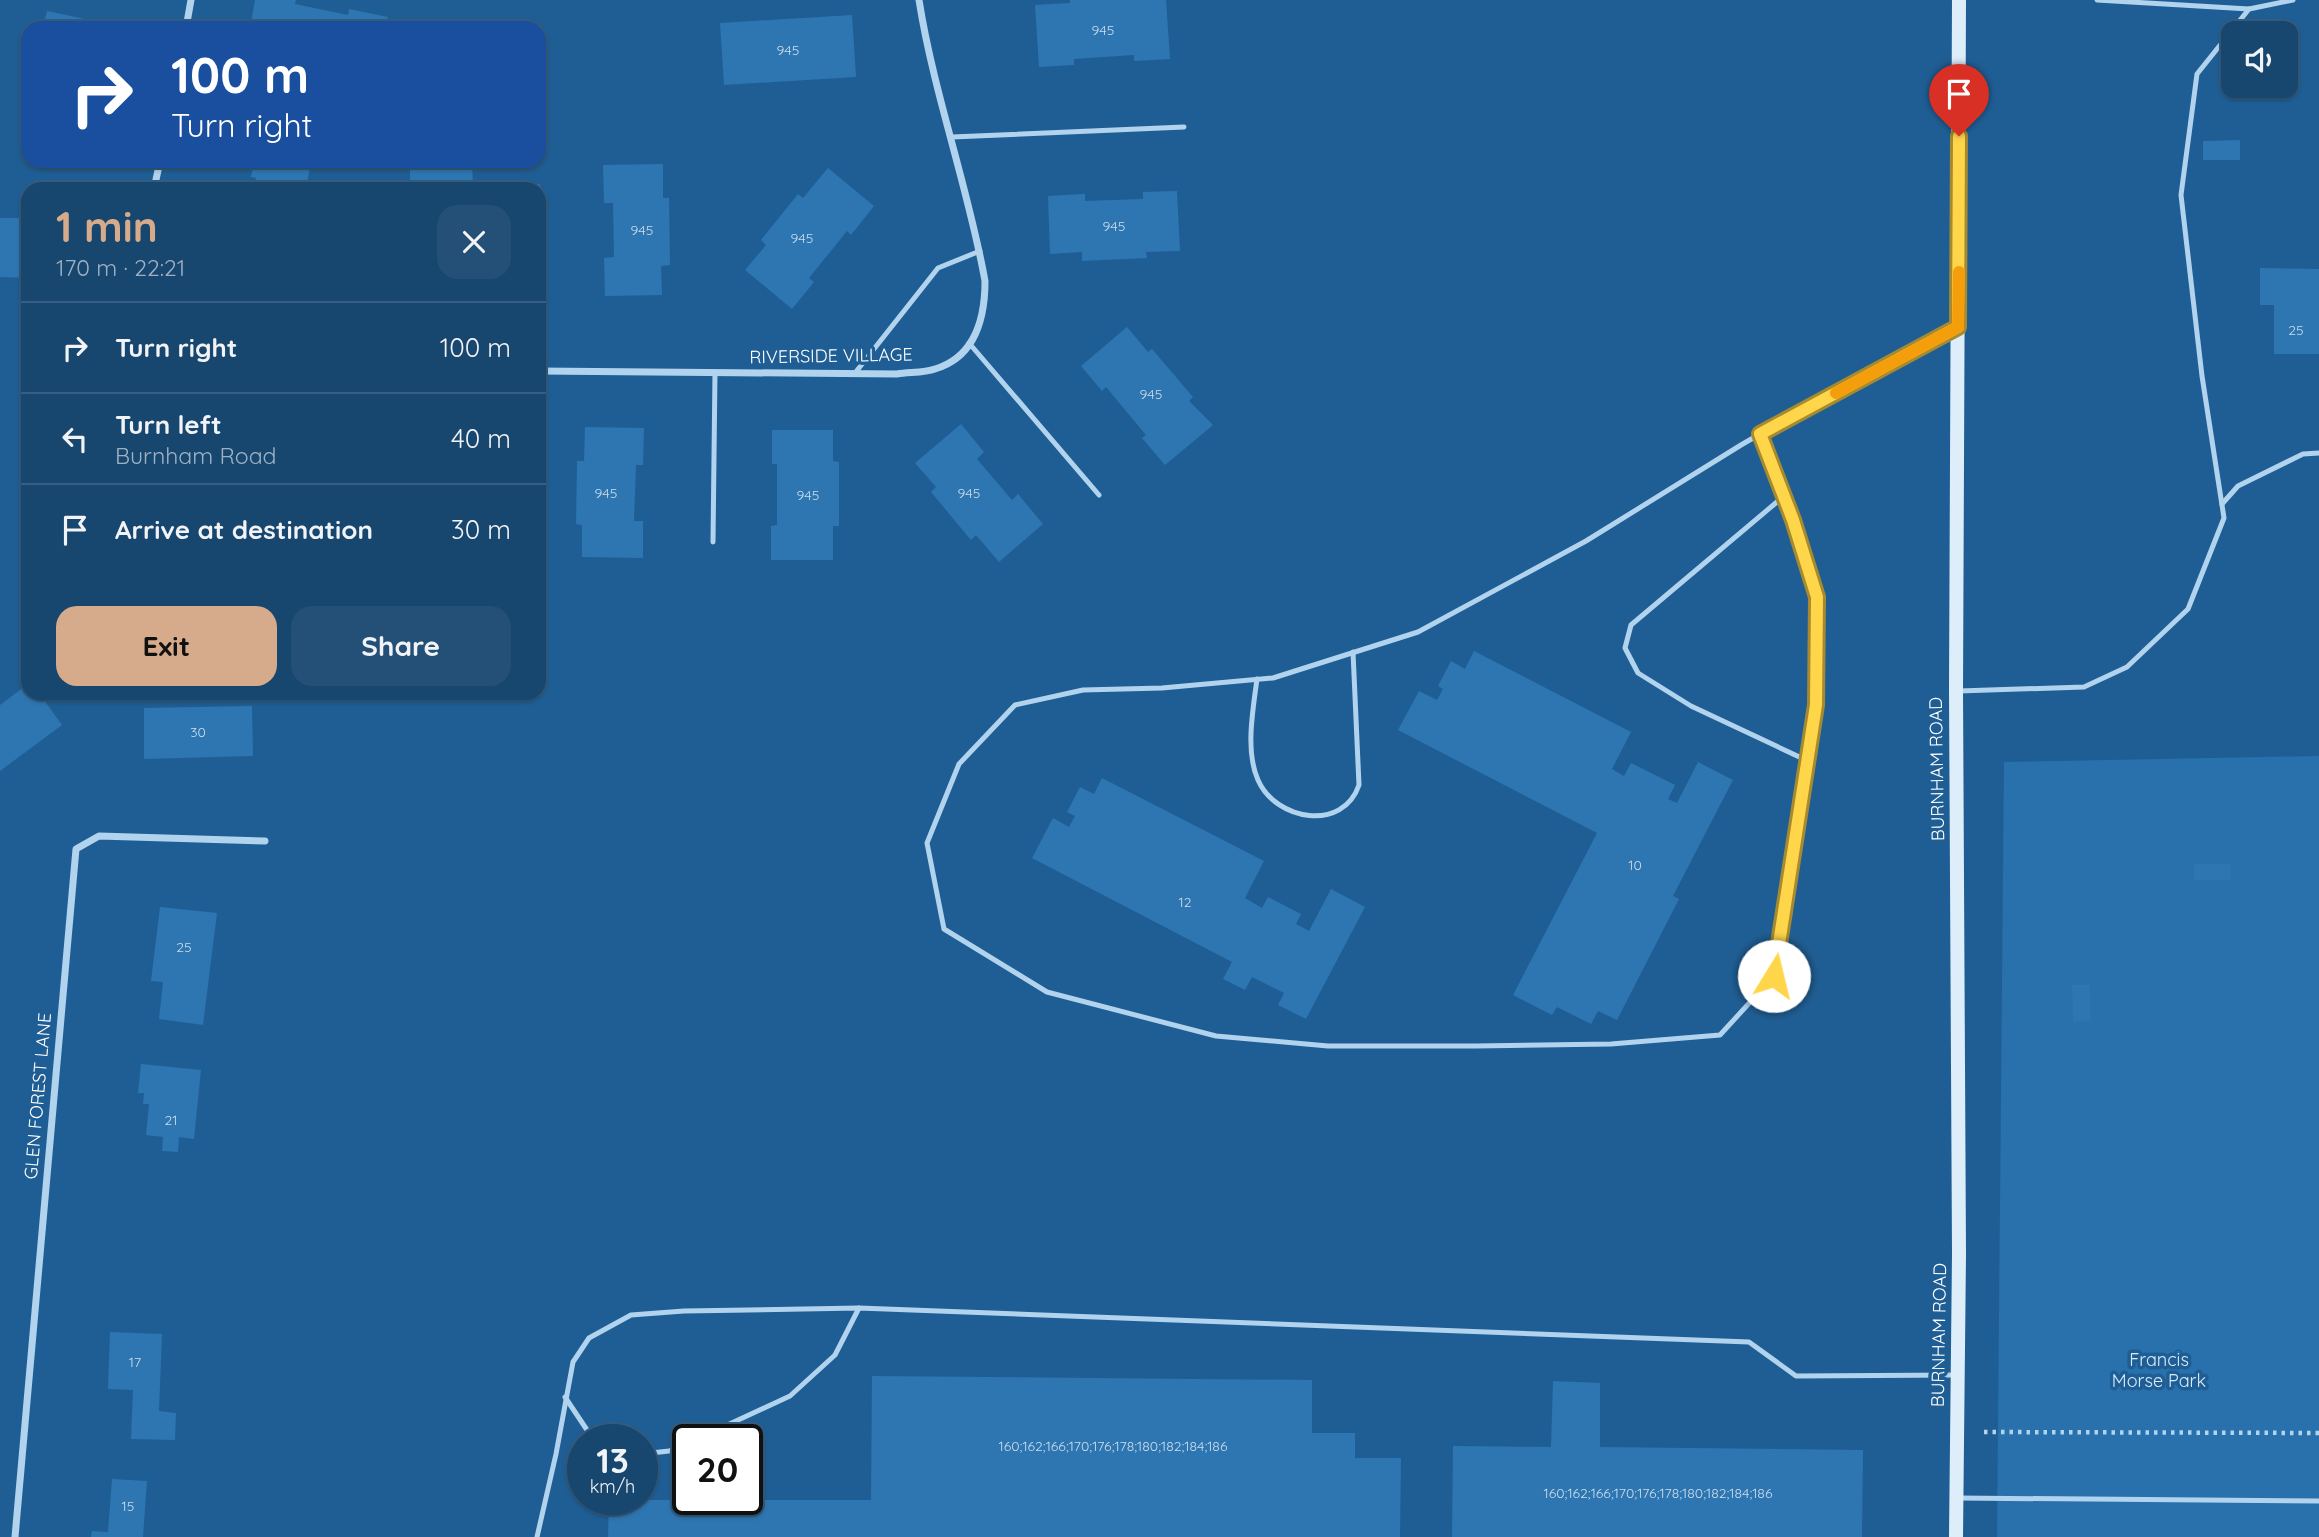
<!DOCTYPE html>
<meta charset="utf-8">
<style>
:root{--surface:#17466f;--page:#245077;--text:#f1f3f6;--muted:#9eb1c3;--line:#365e82;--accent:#d6ab8b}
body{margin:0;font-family:Quicksand,sans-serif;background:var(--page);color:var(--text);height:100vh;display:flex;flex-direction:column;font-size:26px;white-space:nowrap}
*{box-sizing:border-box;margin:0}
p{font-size:23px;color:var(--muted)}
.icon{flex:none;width:38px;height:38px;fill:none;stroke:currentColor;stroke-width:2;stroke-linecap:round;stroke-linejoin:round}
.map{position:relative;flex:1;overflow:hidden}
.sheet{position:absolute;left:21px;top:182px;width:525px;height:518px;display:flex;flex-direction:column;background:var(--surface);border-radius:21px;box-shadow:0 2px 5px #0004,0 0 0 2px var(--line)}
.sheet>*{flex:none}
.hud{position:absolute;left:21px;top:21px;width:525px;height:147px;border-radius:21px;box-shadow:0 2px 5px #0004,0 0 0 2px var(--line);background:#1a4fa0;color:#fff;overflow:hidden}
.buttons{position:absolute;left:2221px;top:21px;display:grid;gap:14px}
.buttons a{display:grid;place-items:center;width:77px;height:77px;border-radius:14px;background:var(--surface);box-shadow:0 2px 5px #0004,0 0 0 2px var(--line);font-size:35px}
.speed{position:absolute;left:567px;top:1424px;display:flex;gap:14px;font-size:35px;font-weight:700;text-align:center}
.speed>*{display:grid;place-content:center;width:91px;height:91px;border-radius:50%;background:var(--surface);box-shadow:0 2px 5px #0004,0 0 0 2px var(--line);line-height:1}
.speed small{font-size:18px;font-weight:400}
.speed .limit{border:4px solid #111;border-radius:10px;background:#fff;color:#111}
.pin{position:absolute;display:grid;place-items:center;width:60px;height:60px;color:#fff;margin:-72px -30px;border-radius:50% 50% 50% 0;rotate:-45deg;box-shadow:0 0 7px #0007}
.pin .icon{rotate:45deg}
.me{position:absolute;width:77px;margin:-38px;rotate:9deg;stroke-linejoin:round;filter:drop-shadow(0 0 5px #0008)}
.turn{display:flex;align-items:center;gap:24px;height:147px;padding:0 35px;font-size:32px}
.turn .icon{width:91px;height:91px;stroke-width:2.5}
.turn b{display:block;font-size:49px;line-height:60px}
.round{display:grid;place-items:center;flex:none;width:74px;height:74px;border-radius:21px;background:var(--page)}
.summary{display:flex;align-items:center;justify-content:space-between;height:119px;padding:0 35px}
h1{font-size:42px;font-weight:800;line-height:52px;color:var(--accent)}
.action{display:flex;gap:14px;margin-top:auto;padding:14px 35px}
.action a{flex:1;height:80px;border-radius:21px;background:var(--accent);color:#111;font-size:28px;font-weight:800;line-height:80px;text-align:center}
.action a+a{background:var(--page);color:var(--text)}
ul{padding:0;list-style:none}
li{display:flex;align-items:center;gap:21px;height:91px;padding:0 35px;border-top:2px solid var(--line)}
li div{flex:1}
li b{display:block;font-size:26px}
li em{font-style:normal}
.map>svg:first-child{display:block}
.green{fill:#2871ac}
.building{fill:#2e76b1}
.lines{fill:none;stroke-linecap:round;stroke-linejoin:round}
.path{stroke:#b1d3ee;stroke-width:4.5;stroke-dasharray:3.5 5;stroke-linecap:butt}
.lane{stroke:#b1d3ee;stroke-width:5}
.street{stroke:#b1d3ee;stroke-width:7}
.secondary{stroke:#deedfa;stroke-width:14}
.route-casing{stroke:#a68a30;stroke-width:18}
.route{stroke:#ffd54a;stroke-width:12}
.slow{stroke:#f59e0b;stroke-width:12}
.labels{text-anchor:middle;stroke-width:7;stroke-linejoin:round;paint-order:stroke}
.number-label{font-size:14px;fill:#cbddec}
.street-label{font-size:18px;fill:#fff;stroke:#1f5e94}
.park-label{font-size:18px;fill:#d7ebfa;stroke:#1f5e94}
</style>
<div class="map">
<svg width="2319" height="1537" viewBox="0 0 2319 1537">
<rect width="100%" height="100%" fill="#1f5e94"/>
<polygon class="green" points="2319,756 2319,1537 1997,1537 2004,762"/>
<g class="building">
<polygon points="255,0 296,0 295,4 348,15 349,9 388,17 385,28 250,28"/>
<polygon points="1070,0 1166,0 1170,59 1134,61 1134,55 1074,59 1074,65 1039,67 1035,5 1070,3"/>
<polygon points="47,11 104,23 103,28 43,28"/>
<polygon points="852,15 856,77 724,85 720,23"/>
<polygon points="27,75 28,75 28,139 21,137 27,109 20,108"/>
<polygon points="2240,140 2240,160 2203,160 2203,141"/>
<polygon points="254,161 311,161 306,189 254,189 256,178 251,177"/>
<polygon points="472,161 473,189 410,189 410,162"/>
<polygon points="663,164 663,198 669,198 670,265 661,266 662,295 605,296 604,258 614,257 613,203 604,203 603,165"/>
<polygon points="828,168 874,206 851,235 847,231 809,278 814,282 792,309 745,270 766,245 761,240 798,194 803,198"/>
<polygon points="1177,191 1180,251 1146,252 1147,258 1082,261 1082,252 1050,254 1048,196 1085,194 1085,201 1143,199 1143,192"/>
<polygon points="0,218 28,218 28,278 0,277"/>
<polygon points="2260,268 2319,269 2319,354 2274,354 2274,305 2260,305"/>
<polygon points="1127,327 1148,352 1152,349 1193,397 1189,401 1213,425 1165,465 1142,438 1146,435 1106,387 1102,391 1081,366"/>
<polygon points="961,424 984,452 977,459 1012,500 1018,494 1043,524 999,562 976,535 971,540 931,492 936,487 915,463"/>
<polygon points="585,427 644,428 643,465 636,465 634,521 643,521 643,558 582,557 582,525 576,524 577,461 584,461"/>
<polygon points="772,430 833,430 833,461 839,462 839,526 833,526 833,560 771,560 771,526 777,525 777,464 772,464"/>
<polygon points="1474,651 1631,732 1612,769 1624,776 1631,763 1675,785 1668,799 1677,803 1698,762 1733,780 1673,896 1679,899 1617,1020 1598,1011 1591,1024 1557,1007 1552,1015 1513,995 1597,833 1398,730 1419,691 1437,700 1443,689 1438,686 1451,661 1465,669"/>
<polygon points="28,684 28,693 39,693 62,725 0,771 0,705"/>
<polygon points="252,706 253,756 144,759 144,708"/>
<polygon points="1102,778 1264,861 1245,898 1262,908 1268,897 1301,914 1296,924 1309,931 1331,889 1365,907 1306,1019 1278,1005 1284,993 1252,977 1245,990 1223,979 1232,962 1032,858 1053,818 1069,827 1075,816 1067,812 1080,787 1094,794"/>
<polygon points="2194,864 2230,864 2231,880 2194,880"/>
<polygon points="160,907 217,913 203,1025 159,1019 163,982 151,981"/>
<polygon points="2072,985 2090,985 2090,1021 2073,1022"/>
<polygon points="141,1064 201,1070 194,1139 179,1137 178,1152 162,1151 163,1137 146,1135 149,1104 143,1104 144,1093 138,1093"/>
<polygon points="110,1332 162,1334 159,1411 176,1413 175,1440 131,1439 133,1390 108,1389"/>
<polygon points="872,1376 1312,1380 1312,1433 1355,1433 1355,1458 1401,1458 1400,1537 608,1537 609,1500 871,1500"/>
<polygon points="1553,1381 1600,1383 1600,1447 1863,1450 1862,1537 1452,1537 1453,1446 1551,1447"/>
<polygon points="112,1479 147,1481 143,1537 91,1537 92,1531 108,1532"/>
</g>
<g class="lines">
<polyline class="path" points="1984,1432 2319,1433"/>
<g class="lane">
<polyline points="2097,0 2249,9"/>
<polyline points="952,137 1184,127"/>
<polyline points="538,187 538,189"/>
<polyline points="539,295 540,371"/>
<polyline points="969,343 1099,495"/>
<polyline points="855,373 938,268 980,251"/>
<polyline points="1760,434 1793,520 1817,597 1816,705 1774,976 1720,1035 1611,1044 1476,1046 1328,1046 1216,1036 1047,992 944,929 927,843 959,764 1015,705 1083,690 1162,688 1273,678 1418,632 1586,541 1741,445 1760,434 1956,328"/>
<polyline points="1784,496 1631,625 1625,648 1638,673 1691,706 1808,761"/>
<polyline points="2222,504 2238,486 2303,454 2319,453"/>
<polyline points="713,542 715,372"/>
<path d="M 1257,679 C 1253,710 1245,751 1258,780 C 1276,821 1343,832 1359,785 L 1353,652"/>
<polyline points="1959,691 2084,687 2127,667 2188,609 2224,518 2202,376 2181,195 2197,74 2249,9 2293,0"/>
<polyline points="565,1397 591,1436 598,1440"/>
<polyline points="695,1440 790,1396 835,1355 859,1308"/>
<polyline points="642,1454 669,1451 688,1443"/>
<polyline points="1958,1498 2319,1501"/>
<polyline points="537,1537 556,1454 573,1362 589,1338 631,1315 684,1311 859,1308 1749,1342 1796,1376 1957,1375"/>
</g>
<g class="street">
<polyline points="186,28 191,0"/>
<polyline points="154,189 160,161"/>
<path d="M 539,371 L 897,374 C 909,372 924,373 935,369 C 975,357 985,318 985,281 C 968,186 934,95 919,0"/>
<polyline points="15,1537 76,849 99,836 265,841"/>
</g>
<polyline class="secondary" points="1956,1537 1959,1254 1956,691 1959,0"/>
</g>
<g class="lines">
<g class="route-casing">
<polyline id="route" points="1774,976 1816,705 1817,597 1793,520 1760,434 1958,327 1959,136"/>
</g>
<use href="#route" class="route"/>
<polyline class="slow" points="1836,393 1958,327 1959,272"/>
</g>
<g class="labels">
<g class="number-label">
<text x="1103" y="35">945</text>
<text x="788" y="55">945</text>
<text x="1114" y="231">945</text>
<text x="642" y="235">945</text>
<text x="802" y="243">945</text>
<text x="2296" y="335">25</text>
<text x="1151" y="399">945</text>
<text x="606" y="498">945</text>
<text x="969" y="498">945</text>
<text x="808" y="500">945</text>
<text x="198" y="737">30</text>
<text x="1635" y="870">10</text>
<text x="1185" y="907">12</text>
<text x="184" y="952">25</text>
<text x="171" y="1125">21</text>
<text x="135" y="1367">17</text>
<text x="1113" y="1451">160;162;166;170;176;178;180;182;184;186</text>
<text x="1658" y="1498">160;162;166;170;176;178;180;182;184;186</text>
<text x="128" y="1511">15</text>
</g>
<g class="street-label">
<text transform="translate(831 356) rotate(-1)" y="6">RIVERSIDE VILLAGE</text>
<text transform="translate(1937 769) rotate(-91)" y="6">BURNHAM ROAD</text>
<text transform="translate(38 1096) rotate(-85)" y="6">GLEN FOREST LANE</text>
<text transform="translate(1939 1335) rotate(-89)" y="6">BURNHAM ROAD</text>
</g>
<g class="park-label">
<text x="2159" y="1366">Francis<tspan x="2159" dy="21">Morse Park</tspan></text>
</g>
</g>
</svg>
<div class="buttons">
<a><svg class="icon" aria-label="sound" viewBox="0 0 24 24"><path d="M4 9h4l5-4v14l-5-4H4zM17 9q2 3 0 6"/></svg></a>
</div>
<div class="speed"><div>13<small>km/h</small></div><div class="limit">20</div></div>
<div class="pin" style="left:1959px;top:136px;background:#d93025"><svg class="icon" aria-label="arrive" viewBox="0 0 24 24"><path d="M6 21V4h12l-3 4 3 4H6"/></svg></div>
<svg class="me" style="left:1774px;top:976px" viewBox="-20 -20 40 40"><circle r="19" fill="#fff"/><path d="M0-13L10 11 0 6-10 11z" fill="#ffd54a"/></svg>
<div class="hud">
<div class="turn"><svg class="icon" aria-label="right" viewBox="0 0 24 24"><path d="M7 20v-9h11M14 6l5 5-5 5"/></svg><div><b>100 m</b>Turn right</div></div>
</div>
<section class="sheet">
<div class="summary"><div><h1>1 min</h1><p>170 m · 22:21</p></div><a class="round"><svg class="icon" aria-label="close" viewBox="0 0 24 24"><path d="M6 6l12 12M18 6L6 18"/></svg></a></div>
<ul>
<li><svg class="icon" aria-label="right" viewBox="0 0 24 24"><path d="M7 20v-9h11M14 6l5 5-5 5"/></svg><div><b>Turn right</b></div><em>100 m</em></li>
<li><svg class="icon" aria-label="left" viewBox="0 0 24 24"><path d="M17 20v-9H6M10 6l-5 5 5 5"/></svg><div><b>Turn left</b><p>Burnham Road</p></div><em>40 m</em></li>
<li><svg class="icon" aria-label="arrive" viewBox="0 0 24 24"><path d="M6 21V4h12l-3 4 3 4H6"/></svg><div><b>Arrive at destination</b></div><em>30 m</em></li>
</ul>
<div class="action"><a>Exit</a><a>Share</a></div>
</section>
</div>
